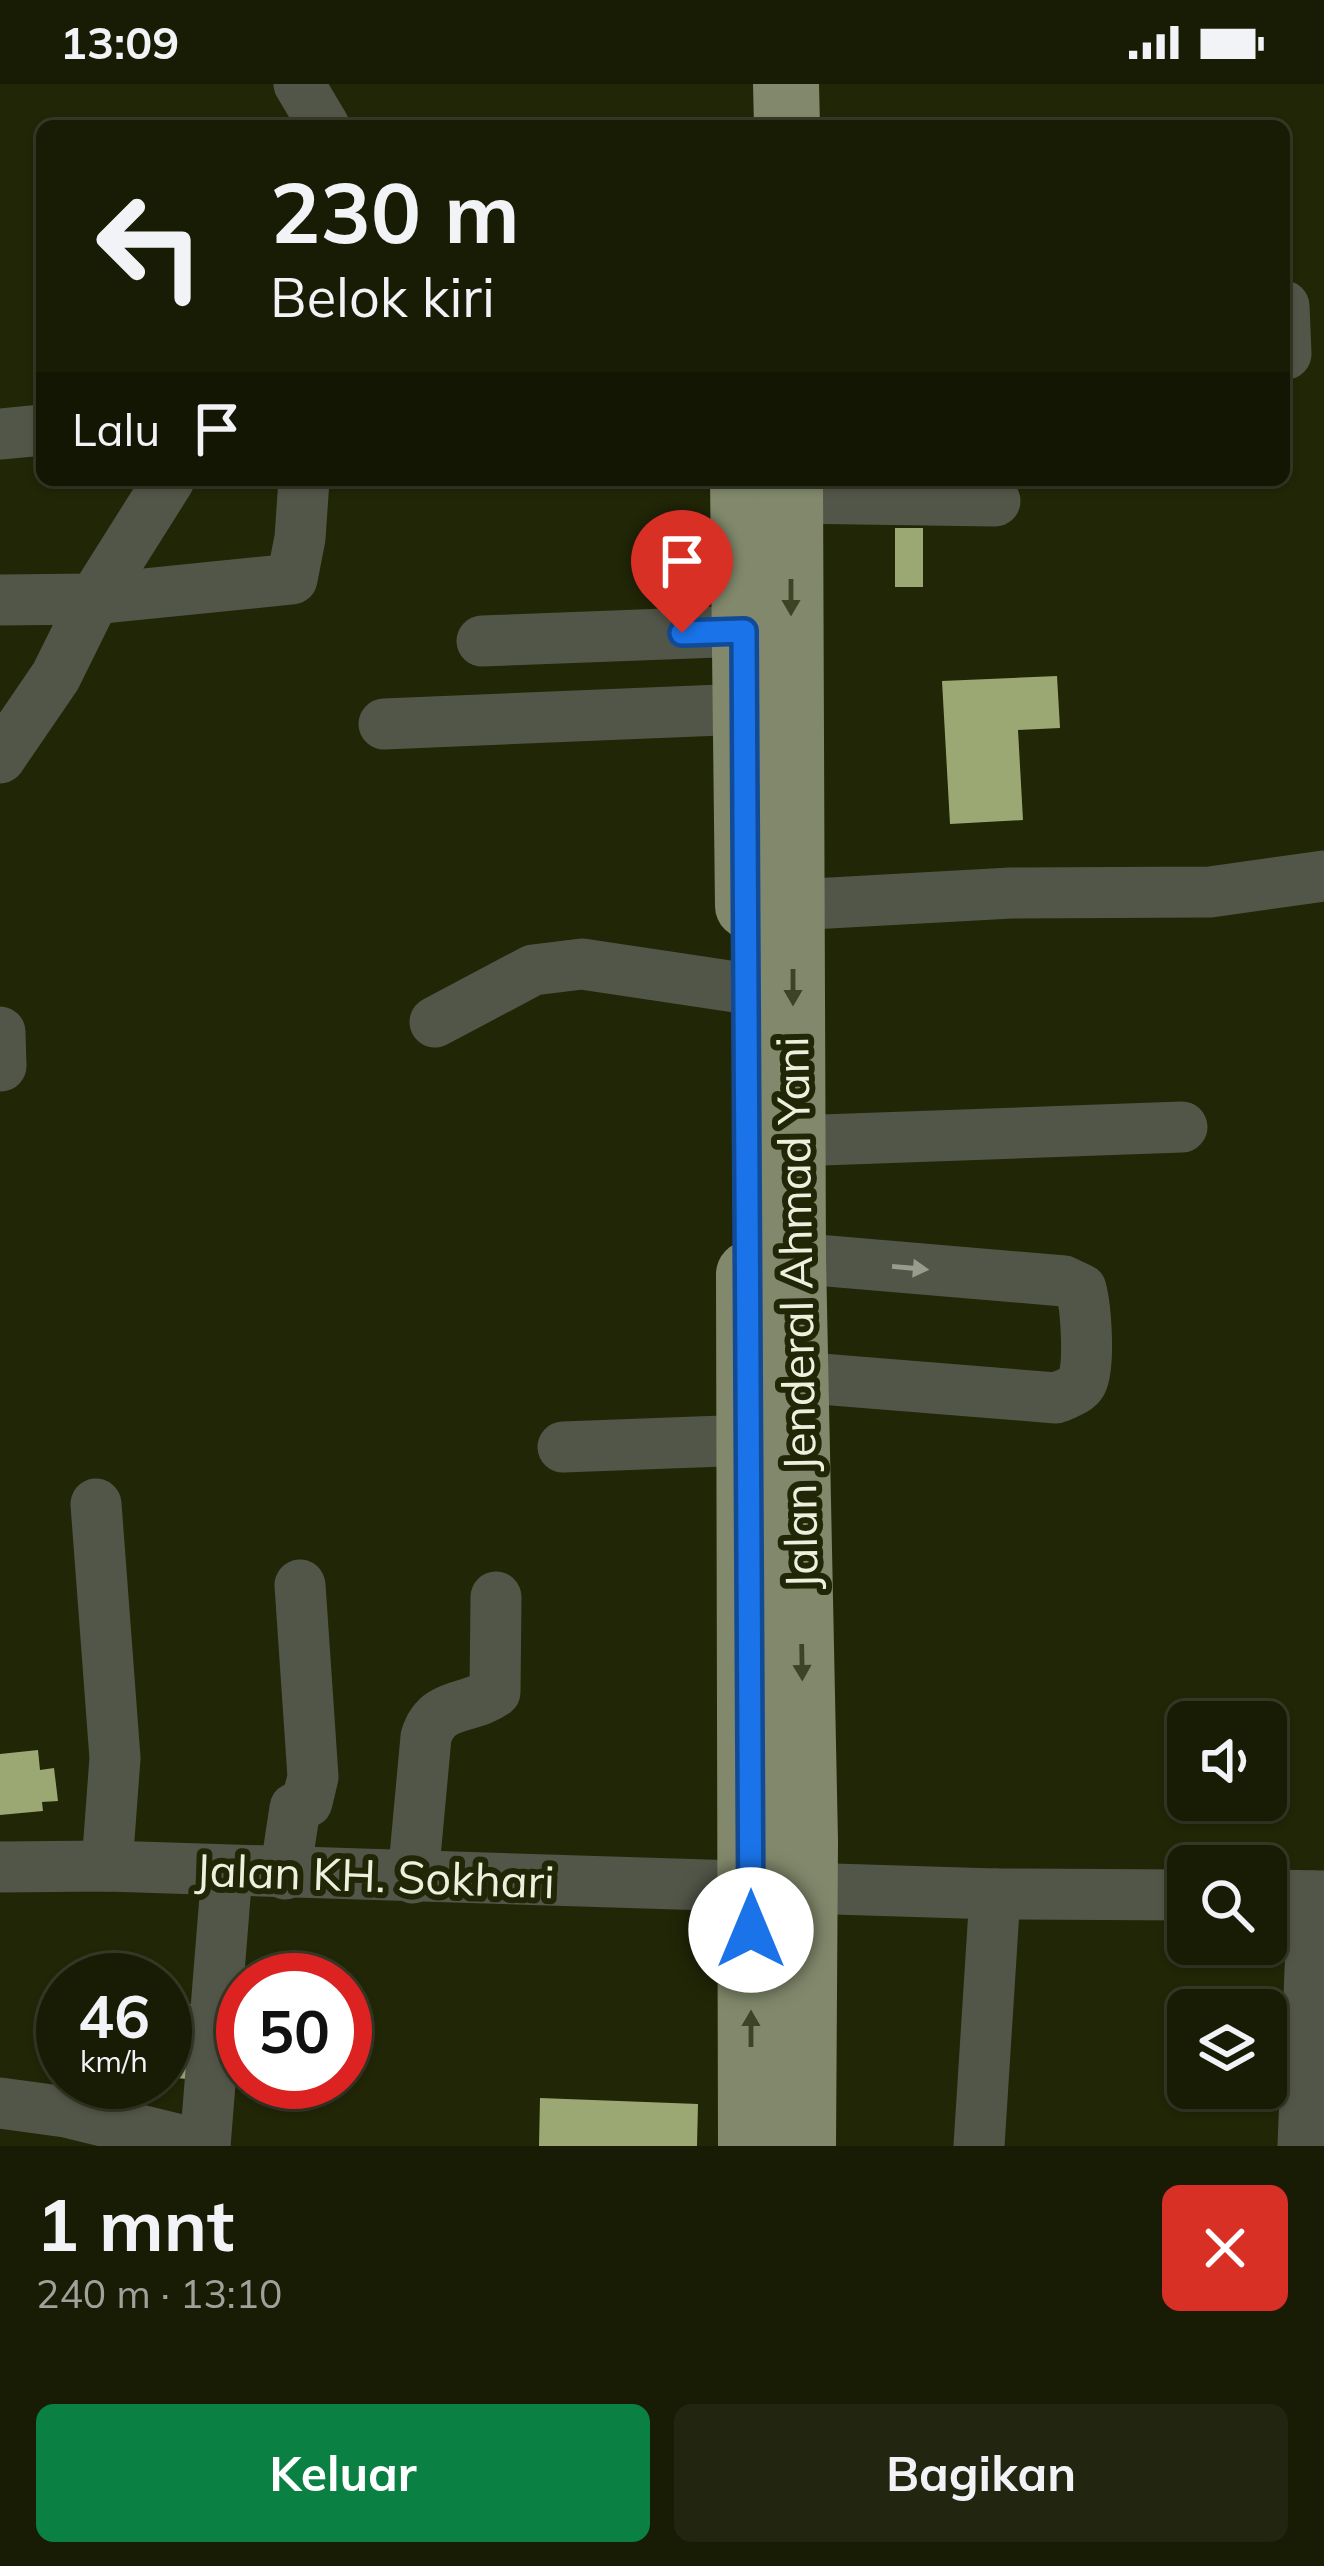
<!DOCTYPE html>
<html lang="id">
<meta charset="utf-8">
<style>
:root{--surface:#191c05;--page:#22250f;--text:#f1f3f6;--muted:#9fa19a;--line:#373a27;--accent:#0b8043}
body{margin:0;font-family:Mulish,sans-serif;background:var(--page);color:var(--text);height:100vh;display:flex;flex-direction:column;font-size:45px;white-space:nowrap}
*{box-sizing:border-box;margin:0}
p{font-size:39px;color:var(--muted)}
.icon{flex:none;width:66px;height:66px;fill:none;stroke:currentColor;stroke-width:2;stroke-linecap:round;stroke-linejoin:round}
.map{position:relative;height:2062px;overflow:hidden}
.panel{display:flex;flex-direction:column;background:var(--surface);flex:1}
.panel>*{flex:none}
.top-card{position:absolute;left:36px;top:36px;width:1254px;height:366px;border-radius:18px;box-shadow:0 3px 9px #0004,0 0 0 3px var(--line);background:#191c05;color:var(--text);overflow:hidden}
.buttons{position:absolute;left:1167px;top:1617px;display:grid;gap:24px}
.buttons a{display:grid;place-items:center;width:120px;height:120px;border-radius:18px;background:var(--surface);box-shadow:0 3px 9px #0004,0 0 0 3px var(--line);font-size:60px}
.speed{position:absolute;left:36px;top:1869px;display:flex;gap:24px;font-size:60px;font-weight:700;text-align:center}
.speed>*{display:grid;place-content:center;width:156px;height:156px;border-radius:50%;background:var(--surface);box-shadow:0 3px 9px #0004,0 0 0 3px var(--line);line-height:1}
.speed small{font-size:30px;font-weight:400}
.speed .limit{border:18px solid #d22;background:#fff;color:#111}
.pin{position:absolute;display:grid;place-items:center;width:102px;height:102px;color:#fff;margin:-123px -51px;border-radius:50% 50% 50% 0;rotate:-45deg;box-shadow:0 0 12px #0007}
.pin .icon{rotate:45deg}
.me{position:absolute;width:132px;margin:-66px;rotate:0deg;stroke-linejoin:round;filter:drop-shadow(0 0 9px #0008)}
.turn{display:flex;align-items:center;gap:42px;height:252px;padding:0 36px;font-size:54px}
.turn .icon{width:156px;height:156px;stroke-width:2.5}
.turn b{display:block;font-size:84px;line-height:102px}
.then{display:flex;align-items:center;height:114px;padding:0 36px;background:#0003;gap:24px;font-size:45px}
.round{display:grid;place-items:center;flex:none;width:126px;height:126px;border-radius:18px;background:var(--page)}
.summary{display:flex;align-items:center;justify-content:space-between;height:204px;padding:0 36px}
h1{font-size:72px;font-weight:700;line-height:90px}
.cta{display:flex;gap:24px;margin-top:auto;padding:24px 36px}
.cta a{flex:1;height:138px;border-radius:18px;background:var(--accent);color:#fff;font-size:48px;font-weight:700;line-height:138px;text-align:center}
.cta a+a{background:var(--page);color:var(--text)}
.status{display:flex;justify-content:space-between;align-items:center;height:84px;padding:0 60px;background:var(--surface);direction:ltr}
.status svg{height:33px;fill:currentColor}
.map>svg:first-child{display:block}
.building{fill:#9ca873}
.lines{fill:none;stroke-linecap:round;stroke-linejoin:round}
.minor{stroke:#525648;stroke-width:51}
.major{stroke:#81886b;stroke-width:66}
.oneway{fill:#3e4325}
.oneway2{fill:#979c8c}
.route-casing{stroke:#114b97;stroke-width:30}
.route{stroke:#1a73e8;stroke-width:21}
.labels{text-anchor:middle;stroke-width:12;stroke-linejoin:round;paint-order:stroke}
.street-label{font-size:45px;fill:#ecf1de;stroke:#212607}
</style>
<div class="status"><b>13:09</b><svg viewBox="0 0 49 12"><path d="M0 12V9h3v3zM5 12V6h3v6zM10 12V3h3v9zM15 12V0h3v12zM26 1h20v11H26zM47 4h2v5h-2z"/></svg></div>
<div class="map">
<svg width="1324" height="2062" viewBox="0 0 1324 2062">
<rect width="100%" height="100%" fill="#212607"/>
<g class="building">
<rect x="895" y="444" width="28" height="59"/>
<polygon points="1057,592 1060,644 1018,646 1023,736 950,740 942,597"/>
<polygon points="38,1666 40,1686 54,1684 58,1717 42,1718 43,1727 0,1731 0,1670"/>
<polygon points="165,1917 206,1922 198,1996 165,1993"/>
<polygon points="540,2014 698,2020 697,2062 539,2062"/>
</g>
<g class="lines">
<g class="minor">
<polyline points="299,0 324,42"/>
<polyline points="1284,222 1286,270"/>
<polyline points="0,350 42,346"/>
<polyline points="790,414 995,417"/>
<polyline points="0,516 94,515 292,495 300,454 304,396"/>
<polyline points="482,557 744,547"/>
<polyline points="384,640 745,625"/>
<polyline points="0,674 56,592 94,515 169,396"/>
<polyline points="756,823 1011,809 1210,808 1324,792"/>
<polyline points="435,938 533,886 582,880 749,905"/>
<polyline points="0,948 1,982"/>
<polyline points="794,1057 1182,1043"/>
<path d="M 793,1174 L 1064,1197 L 1081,1205 C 1086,1224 1090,1280 1082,1298 C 1077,1307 1065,1310 1056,1314 L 796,1293"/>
<polyline points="563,1363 750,1356"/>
<polyline points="96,1420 115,1674 107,1782"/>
<polyline points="0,1783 107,1782 995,1810 1188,1811"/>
<polyline points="285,1790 295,1724 307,1718 313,1693 300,1501"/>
<path d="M 413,1794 L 426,1653 C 437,1616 471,1626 495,1608 L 496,1513"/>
<polyline points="1266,1811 1324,1812"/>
<polyline points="0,2019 66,2028 205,2062"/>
<polyline points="205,2062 227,1788"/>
<polyline points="979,2062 995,1810"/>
<polyline points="1303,2062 1313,1812"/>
</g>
<g class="major">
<polyline points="786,0 787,42"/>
<polyline points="743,396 748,822"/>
<polyline points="790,396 793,1174 805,1757 803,2062"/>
<polyline points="749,1190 751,2062"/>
</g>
</g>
<defs><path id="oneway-solid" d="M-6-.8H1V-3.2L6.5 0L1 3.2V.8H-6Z" transform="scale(3)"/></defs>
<g class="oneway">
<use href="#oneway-solid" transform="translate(791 513) rotate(90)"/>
<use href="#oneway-solid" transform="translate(793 903) rotate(90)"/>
<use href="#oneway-solid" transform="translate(802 1578) rotate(89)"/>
<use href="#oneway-solid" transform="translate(751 1945) rotate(-90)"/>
</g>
<use class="oneway2" href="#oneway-solid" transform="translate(910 1184) rotate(5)"/>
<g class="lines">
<g class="route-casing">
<polyline id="route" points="682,549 744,547 751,1846"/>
</g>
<use href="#route" class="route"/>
</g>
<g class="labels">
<g class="street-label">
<text transform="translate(797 1229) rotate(-91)" y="16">Jalan Jenderal Ahmad Yani</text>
<text transform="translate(375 1792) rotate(2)" y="16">Jalan KH. Sokhari</text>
</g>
</g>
</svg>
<div class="buttons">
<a><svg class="icon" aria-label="sound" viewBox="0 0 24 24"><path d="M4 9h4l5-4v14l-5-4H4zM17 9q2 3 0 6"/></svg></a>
<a><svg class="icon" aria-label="search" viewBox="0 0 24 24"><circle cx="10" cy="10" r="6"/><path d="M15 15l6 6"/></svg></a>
<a><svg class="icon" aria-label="layers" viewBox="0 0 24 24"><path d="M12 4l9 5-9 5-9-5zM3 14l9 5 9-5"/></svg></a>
</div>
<div class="speed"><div>46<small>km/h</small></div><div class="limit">50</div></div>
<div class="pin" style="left:682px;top:549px;background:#d93025"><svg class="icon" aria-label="arrive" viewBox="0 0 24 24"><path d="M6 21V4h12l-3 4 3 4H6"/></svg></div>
<svg class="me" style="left:751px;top:1846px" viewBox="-20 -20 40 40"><circle r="19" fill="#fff"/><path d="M0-13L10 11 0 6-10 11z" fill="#1a73e8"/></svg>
<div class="top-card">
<div class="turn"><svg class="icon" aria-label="left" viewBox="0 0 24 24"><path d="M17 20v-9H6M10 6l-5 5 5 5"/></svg><div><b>230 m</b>Belok kiri</div></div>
<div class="then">Lalu<svg class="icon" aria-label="arrive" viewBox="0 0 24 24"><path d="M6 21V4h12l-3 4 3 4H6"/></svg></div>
</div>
</div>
<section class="panel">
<div class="summary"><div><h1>1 mnt</h1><p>240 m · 13:10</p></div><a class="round" style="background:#d93025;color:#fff"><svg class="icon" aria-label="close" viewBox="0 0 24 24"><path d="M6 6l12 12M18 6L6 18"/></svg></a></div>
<div class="cta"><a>Keluar</a><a>Bagikan</a></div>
</section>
